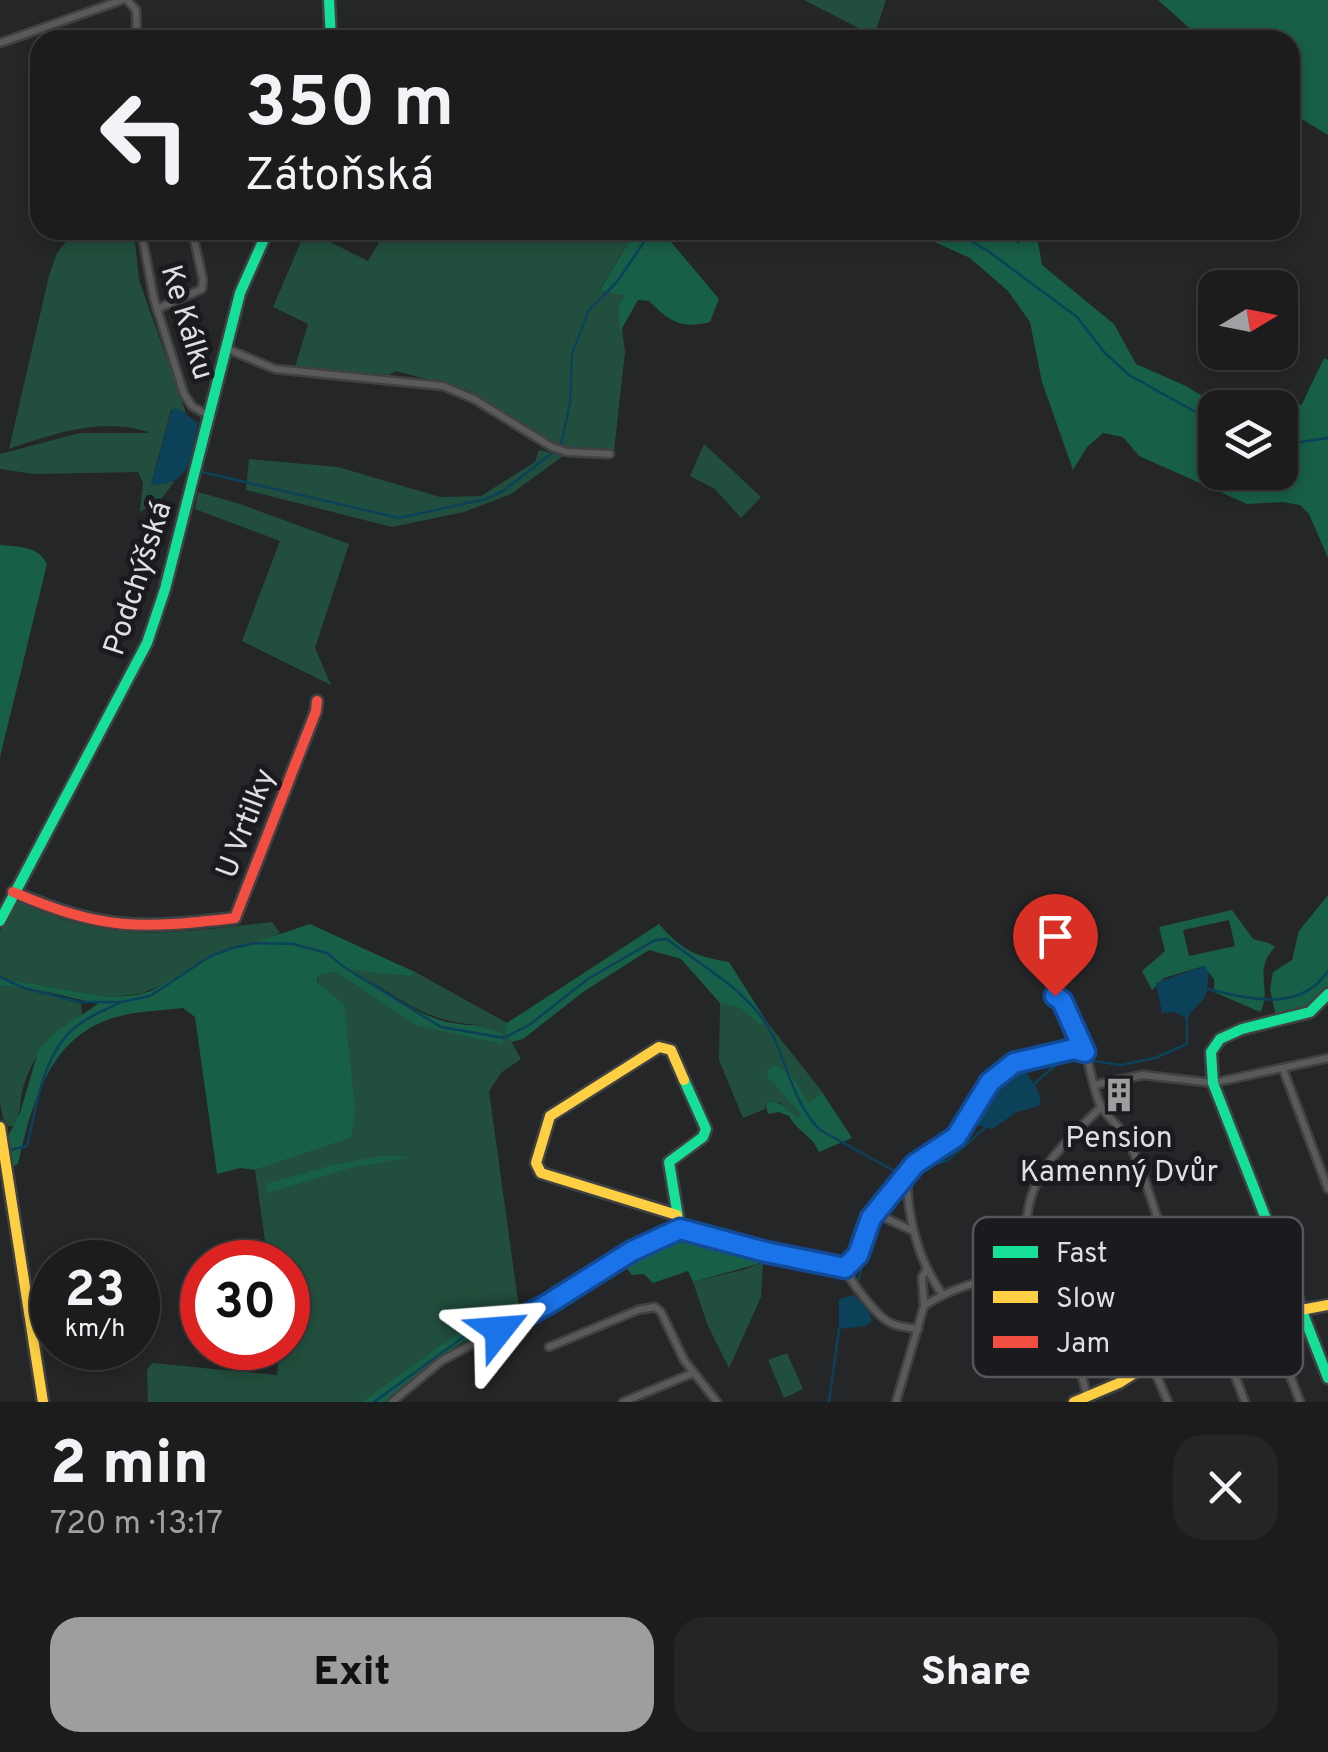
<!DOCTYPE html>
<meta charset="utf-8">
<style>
:root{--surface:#1c1c1d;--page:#252526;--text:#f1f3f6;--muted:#a0a1a4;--line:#3a3a3b;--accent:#9e9ea1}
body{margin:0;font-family:Overpass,sans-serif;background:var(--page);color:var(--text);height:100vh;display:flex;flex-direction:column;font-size:38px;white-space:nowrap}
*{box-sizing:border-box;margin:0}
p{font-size:32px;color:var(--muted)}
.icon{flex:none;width:55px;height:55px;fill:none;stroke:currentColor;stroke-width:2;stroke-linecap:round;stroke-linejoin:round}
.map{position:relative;height:1402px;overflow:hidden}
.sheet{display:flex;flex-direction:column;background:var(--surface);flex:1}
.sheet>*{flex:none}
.hud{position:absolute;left:30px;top:30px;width:1270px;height:210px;border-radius:30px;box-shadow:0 5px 15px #0003,0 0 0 2px var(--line);background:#1c1c1d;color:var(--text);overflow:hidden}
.needle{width:65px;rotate:80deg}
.controls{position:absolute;left:1198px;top:270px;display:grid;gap:20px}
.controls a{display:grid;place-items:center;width:100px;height:100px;border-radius:20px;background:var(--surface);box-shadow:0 5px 15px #0003,0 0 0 2px var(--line);font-size:50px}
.speed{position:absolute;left:30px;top:1240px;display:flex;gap:20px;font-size:50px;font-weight:700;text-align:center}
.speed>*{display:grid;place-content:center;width:130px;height:130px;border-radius:50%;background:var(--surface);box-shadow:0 5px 15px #0003,0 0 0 2px var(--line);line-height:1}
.speed small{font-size:25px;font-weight:400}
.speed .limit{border:15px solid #d22;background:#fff;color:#111}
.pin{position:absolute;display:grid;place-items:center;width:85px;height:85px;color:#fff;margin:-102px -42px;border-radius:50% 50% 50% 0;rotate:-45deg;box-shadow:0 0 10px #0007}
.pin .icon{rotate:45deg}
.me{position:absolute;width:110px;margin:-55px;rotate:62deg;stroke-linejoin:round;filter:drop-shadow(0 0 8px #0008)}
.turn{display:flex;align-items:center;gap:35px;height:210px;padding:0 50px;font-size:45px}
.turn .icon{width:130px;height:130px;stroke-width:2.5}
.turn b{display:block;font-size:70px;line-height:85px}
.round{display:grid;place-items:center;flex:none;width:105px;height:105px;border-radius:30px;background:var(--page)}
.overview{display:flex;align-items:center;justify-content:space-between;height:170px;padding:0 50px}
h1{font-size:60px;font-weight:800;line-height:75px}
.button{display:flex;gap:20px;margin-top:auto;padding:20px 50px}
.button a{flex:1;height:115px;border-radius:30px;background:var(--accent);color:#111;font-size:40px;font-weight:800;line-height:115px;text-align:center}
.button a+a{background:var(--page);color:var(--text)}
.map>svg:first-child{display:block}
.green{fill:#224f3d}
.forest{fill:#185f47;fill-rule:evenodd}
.water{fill:#0b4259}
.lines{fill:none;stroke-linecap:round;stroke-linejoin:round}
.stream{stroke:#0b4259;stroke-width:2.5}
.street-casing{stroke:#404142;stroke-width:11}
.fast-casing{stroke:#404142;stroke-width:15}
.slow-casing{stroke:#404142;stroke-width:15}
.jam-casing{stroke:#404142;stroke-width:15}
.street{stroke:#5a5a5b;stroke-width:6}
.fast{stroke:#16e098;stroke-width:10}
.slow{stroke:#ffcf43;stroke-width:10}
.jam{stroke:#f24e42;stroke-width:10}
.route-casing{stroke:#114b97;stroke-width:25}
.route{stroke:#1a73e8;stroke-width:18}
.labels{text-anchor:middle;stroke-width:10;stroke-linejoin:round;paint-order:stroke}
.street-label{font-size:30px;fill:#dfdfe2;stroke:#1b1b1f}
.poi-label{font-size:30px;fill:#dfdfe2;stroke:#1b1b1f}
.key{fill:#1b1b1f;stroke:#56565a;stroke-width:2.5}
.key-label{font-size:28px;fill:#dfdfe2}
</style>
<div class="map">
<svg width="1328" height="1402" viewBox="0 0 1328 1402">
<rect width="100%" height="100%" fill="#252627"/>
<g class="green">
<polygon points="804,0 886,0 874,36"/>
<polygon points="306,230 368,261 386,230 636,230 600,289 626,296 619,304 625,352 614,451 566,447 541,436 468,390 396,371 388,375 295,367 308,324 273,307"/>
<path d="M 134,232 L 139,280 L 186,413 L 171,410 L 151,484 L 175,481 L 161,499 L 140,512 L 143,483 L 138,472 L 34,474 L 0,469 L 0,454 L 80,433 L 150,433 C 105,416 53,434 9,449 L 49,276 L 57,253 L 70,237 L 78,234 Z"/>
<polygon points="704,444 761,497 741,518 715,489 690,476"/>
<polygon points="539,450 563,456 511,494 464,512 392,527 246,490 249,459 338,467 440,497 481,496 535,462"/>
<polygon points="198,492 240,504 349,544 315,648 331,685 242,641 280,541 195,509"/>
<path d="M 15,900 C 111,946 171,933 272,922 L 280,933 L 141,994 L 108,997 L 0,978 L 0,931 Z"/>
<path d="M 356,968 L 410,976 L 417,973 L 507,1023 L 504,1028 L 521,1059 L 502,1072 L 489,1091 L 518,1301 L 469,1325 L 361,1402 L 148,1402 L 147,1370 L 152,1363 L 277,1375 L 280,1348 L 288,1348 L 288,1262 L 268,1262 L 255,1170 L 351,1138 L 317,976 L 336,972 L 415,1025 L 485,1025 C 425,1024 401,998 351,969 Z"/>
<path d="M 0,985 L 44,991 L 81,1004 L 82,1017 C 52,1034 33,1053 23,1088 C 19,1102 22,1113 14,1126 L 8,1126 L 3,1118 L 0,1103 Z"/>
<polygon points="720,1003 740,1008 760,1025 767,1022 817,1085 822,1092 809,1105 768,1078 802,1114 797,1117 780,1103 765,1103 765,1109 743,1118 719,1060"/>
<polygon points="763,1262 761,1297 729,1368 708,1326 693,1282 746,1269"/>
<polygon points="787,1353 803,1389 784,1398 768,1360"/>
</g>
<g class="forest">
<polygon points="1158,0 1328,0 1328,135 1290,112 1290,40 1203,40"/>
<path d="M 636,230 L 695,230 L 671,242 L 719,299 L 710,322 C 681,329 670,322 649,301 L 638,300 L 620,332 L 619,304 L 625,296 L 600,290 Z"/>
<polygon points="908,230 1000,230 1019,244 1020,230 1036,230 1042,265 1114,324 1136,364 1186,386 1220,407 1215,408 1215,472 1280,472 1280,409 1285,411 1302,404 1324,358 1328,360 1328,558 1309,514 1300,505 1283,502 1247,504 1139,456 1123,437 1103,433 1087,447 1073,470 1042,382 1030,322 1008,291 970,258"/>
<path d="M 0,545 C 19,547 37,545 47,564 L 0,757 Z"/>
<polygon points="1328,895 1328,987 1317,1004 1276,1017 1270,989 1273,972 1292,960 1299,931"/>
<path d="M 1232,910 L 1253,939 L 1269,943 L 1275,947 C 1252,971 1273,991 1260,1012 L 1214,992 L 1214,979 L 1204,966 L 1164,978 L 1152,990 L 1142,971 L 1165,951 L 1159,927 ZM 1229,920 L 1235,946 L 1189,956 L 1183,930 Z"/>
<path d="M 310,924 L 417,973 L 410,976 L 353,970 C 379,986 405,1007 434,1018 C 457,1027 480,1023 502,1034 L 503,1044 L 415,1025 L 336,972 L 318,976 L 317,982 L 344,1005 L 355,1109 L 351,1138 L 255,1170 L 240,1168 L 217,1174 L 195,1017 L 183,1008 C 158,1011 131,1011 107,1020 C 47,1042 31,1108 18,1164 L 11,1167 L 7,1138 L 20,1113 L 39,1049 L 57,1031 L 98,1004 L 44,991 L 0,985 L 0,978 L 108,997 L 138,995 L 151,991 L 213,956 Z"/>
<path d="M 659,924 C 683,951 694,956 729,962 L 767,1022 L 760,1025 L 740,1008 L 720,1003 L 681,959 L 649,950 L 583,992 L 523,1039 L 511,1042 L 504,1028 L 507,1023 Z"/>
<path d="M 776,1065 L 791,1075 L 809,1104 L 822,1092 L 852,1138 L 819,1152 C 812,1135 799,1133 789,1116 L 779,1112 L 768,1114 L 765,1103 C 780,1100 786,1108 797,1117 L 801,1114 L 768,1078 L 767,1070 Z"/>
<polygon points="381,1156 411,1157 354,1167 267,1193 266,1184 333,1165"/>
<polygon points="682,1231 761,1254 758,1264 693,1282 688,1271 653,1283 644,1274 632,1275 621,1262 655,1239"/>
<polygon points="518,1301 520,1312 456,1346 385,1402 361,1402 469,1325"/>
</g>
<g class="water">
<path d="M 177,408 L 198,423 C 190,456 194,484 151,485 L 172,409 Z"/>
<path d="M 1204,966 L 1209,972 C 1206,1010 1202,994 1187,1019 L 1175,1012 L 1162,1013 L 1156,983 Z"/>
<path d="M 1017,1070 L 1025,1071 C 1032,1081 1044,1094 1039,1106 L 1017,1112 L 992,1129 L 976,1125 L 974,1119 C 985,1099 996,1081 1017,1070 Z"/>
<polygon points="854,1295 869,1312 872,1321 866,1326 839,1329 839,1299"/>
</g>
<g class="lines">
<g class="stream">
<polyline points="952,230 988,251 1077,317 1104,352 1129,375 1201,415 1215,429"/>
<polyline points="561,445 570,403 572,354 589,310 617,282 652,230"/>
<polyline points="1280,445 1328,438"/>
<polyline points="202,472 399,518 486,499 503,491 552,453"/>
<path d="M 0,977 L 24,988 L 79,1002 L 121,1002 L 150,996 L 209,957 L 232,948 L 256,943 L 293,944 L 327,953 L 344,967 L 441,1027 L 504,1038 L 529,1025 L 588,979 L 655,940 L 667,939 C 704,968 748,990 771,1032 C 788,1065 793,1103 820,1130 L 900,1174"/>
<path d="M 1208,989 C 1250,999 1300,1013 1328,971"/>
<polyline points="1035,1083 1065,1057 1121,1065 1155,1058 1187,1044 1187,1018"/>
<path d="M 10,1150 L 27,1146 C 36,1108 42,1058 72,1030 C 85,1018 103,1011 119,1003"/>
<polyline points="916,1168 947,1161 985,1128"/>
<polyline points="876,1208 888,1185 908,1170"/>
<polyline points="629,1259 677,1241 700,1242 845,1275"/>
<polyline points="858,1282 872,1225"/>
<polyline points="374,1402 469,1333 510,1314 563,1281 622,1252"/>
<polyline points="829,1402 839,1329"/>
</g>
<g class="street-casing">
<g id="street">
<polyline points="127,0 136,10 137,40"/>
<polyline points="0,43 122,0"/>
<polyline points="141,230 154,299 184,394 192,406 209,416"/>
<polyline points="157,309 202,289 203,280 192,230"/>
<polyline points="225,348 275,369 443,386 474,399 552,447 567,452 610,454"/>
<path d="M 1055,995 C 1086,1018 1086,1069 1099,1102 C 1104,1116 1120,1125 1127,1139 C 1148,1179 1159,1228 1174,1271 L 1173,1282"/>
<polyline points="1283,1069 1328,1189"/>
<polyline points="1094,1085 1143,1075 1213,1083 1328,1058"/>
<path d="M 907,1176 C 907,1217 918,1260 942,1294"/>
<polyline points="877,1214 913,1231"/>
<polyline points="845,1268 858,1255 871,1218 915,1164 956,1137 990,1082 1014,1063 1074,1049 1085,1052"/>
<path d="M 845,1268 C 850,1281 879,1320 893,1324 C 900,1327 910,1328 918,1329"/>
<path d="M 1031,1275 C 1014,1190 1043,1164 1101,1107"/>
<polyline points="1057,1276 1087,1396"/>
<polyline points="924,1305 922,1277 926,1270"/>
<polyline points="1216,1326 1245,1402"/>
<polyline points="549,1347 638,1310 655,1307 661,1312 684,1360 717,1402"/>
<polyline points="1151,1363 1168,1402"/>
<polyline points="1288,1370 1300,1402"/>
<polyline points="392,1402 441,1361 548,1304 632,1251 680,1229 766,1252 845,1268"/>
<polyline points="623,1402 693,1373"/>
<path d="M 896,1402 L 924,1306 C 985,1265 1064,1274 1134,1279 C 1159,1281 1186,1281 1210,1291 C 1227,1297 1242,1308 1258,1317"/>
</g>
</g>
<g class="fast-casing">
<g id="fast">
<polyline points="329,0 331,40"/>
<polyline points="0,921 147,643 165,589 240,293 268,230"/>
<polyline points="1328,994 1310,1012 1242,1029 1220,1039 1211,1052 1213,1083 1328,1378"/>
<polyline points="680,1229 669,1162 703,1137 706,1129 684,1080"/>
</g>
</g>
<g class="slow-casing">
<g id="slow">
<polyline points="0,1127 43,1402"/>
<polyline points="677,1215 541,1173 536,1163 550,1116 659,1047 671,1050 684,1080"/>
<polyline points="1074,1402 1119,1383 1197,1333 1216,1326 1328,1305"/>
</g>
</g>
<g class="jam-casing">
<path id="jam" d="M 13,892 C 104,931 139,929 235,918 L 316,711 L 317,701"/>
</g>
<use href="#street" class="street"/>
<use href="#fast" class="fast"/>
<use href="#slow" class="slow"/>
<use href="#jam" class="jam"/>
</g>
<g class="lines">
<g class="route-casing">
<polyline id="route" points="499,1330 548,1304 632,1251 680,1229 766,1252 845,1268 858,1255 871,1218 915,1164 956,1137 990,1082 1014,1063 1074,1049 1085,1052 1062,1001 1055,996"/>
</g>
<use href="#route" class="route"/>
</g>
<defs>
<g id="building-bare" transform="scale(2.7)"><path d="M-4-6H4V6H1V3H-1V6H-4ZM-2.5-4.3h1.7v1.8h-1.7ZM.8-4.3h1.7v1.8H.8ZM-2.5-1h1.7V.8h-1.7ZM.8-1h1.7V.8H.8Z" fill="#9e9ea1" stroke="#1b1b1f" stroke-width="2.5" paint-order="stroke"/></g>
</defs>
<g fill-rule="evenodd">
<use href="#building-bare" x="1119" y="1095"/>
</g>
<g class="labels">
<g class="street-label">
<text transform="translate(188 322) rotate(73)" y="10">Ke Kálku</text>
<text transform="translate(137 578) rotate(-72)" y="10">Podchýšská</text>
<text transform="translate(245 823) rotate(-69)" y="10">U Vrtilky</text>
</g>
<g class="poi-label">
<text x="1119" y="1147">Pension<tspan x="1119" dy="34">Kamenný Dvůr</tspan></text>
</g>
</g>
<rect x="973" y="1217" width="330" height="160" rx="15" class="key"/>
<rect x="993" y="1246" width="45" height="12" fill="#16e098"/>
<rect x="993" y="1291" width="45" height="12" fill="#ffcf43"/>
<rect x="993" y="1336" width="45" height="12" fill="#f24e42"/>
<g class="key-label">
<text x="1056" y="1262">Fast</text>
<text x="1056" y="1307">Slow</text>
<text x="1056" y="1352">Jam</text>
</g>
</svg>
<div class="controls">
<a><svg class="needle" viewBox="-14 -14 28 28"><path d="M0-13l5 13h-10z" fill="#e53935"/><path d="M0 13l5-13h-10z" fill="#a0a1a4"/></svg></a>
<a><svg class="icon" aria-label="layers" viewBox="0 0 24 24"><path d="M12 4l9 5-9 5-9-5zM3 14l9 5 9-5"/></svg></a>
</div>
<div class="speed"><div>23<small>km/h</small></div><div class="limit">30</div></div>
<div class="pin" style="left:1055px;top:996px;background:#d93025"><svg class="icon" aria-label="arrive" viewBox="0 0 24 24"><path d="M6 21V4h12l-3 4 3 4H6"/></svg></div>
<svg class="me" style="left:499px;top:1330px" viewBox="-20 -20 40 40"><path d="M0-17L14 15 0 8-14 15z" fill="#1a73e8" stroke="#fff" stroke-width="4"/></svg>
<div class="hud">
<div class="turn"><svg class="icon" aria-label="left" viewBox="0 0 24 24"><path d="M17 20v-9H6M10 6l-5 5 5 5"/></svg><div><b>350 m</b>Zátoňská</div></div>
</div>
</div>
<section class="sheet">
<div class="overview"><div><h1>2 min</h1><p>720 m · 13:17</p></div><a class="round"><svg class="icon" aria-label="close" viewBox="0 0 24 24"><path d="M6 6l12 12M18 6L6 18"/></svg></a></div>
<div class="button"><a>Exit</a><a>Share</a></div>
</section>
